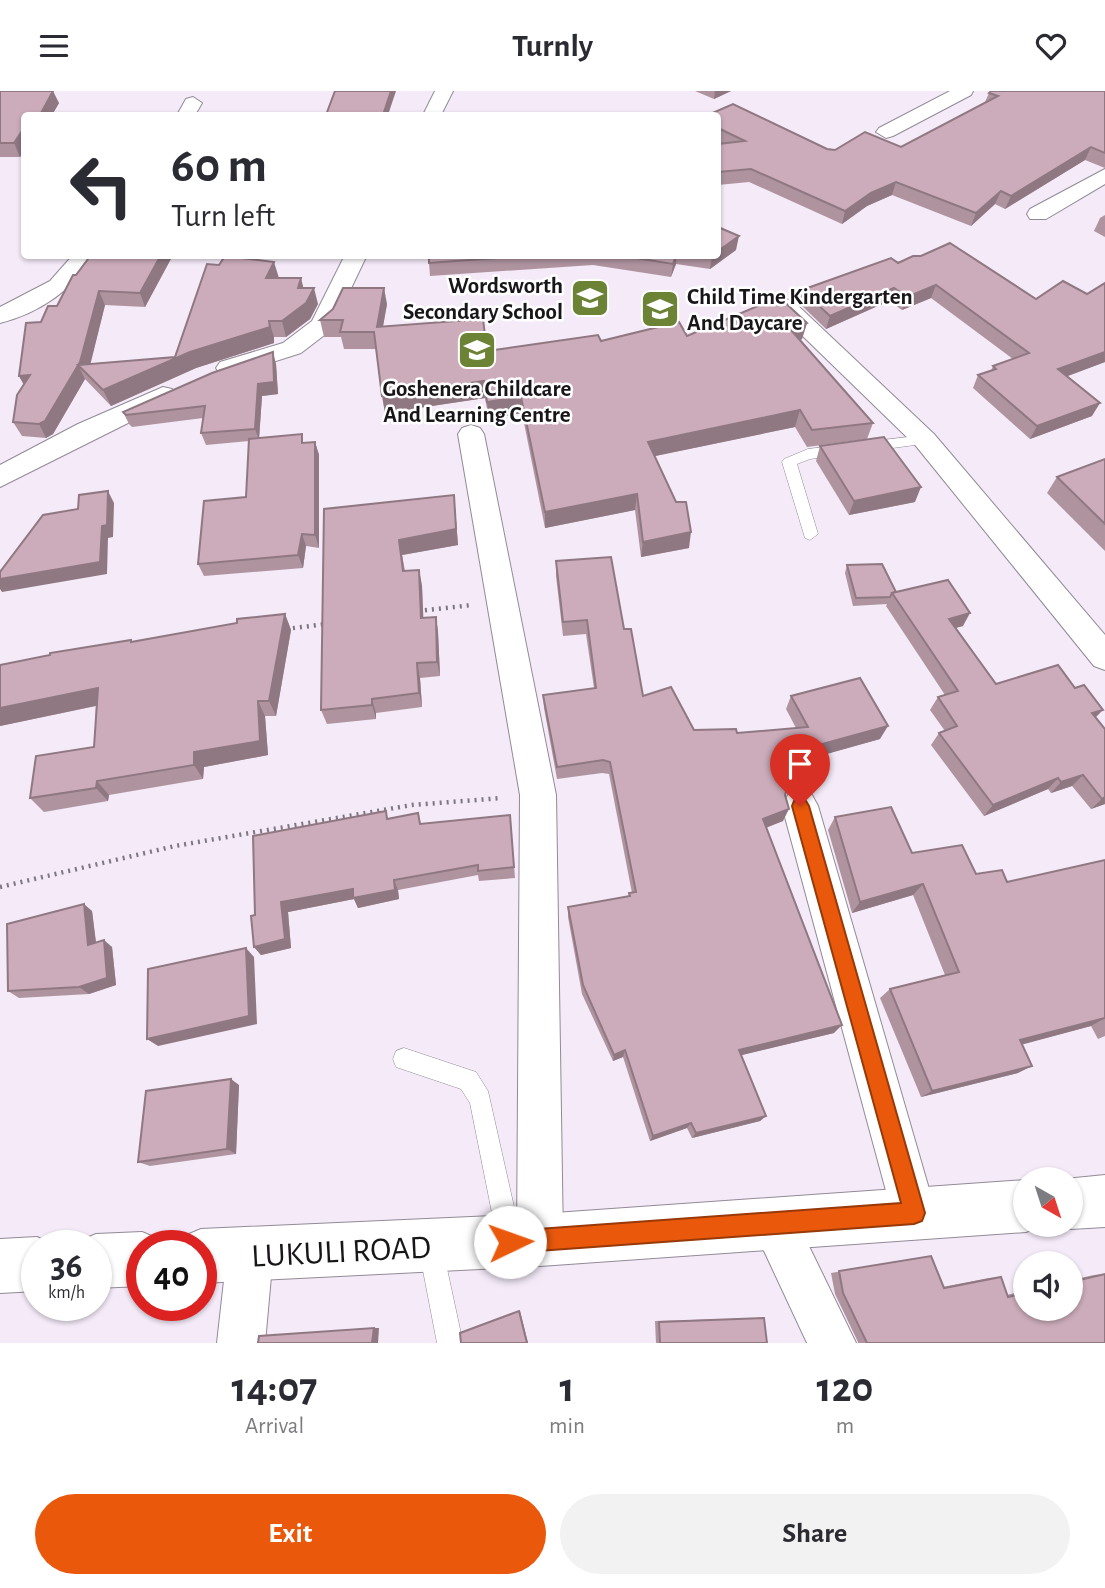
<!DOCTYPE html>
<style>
:root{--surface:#fff;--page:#f2f2f3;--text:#2b2b33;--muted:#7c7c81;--accent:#ea580c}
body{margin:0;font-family:"Alegreya Sans",sans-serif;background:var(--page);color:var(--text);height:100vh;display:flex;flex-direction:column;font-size:26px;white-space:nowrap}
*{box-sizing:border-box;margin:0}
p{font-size:23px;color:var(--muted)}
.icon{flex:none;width:38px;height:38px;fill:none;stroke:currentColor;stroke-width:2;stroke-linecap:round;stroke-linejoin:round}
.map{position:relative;height:1252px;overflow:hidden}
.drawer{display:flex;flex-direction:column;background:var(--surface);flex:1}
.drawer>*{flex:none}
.hud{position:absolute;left:21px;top:21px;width:700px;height:147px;border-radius:7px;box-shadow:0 2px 5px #0004;background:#fff;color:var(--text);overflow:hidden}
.needle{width:46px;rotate:141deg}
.tools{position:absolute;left:1013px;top:1076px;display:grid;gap:14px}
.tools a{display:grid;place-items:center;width:70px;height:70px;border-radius:50%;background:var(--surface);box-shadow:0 2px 5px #0004;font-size:35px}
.speed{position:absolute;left:21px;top:1139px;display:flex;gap:14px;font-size:35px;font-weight:700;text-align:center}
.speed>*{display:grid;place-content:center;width:91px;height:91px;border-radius:50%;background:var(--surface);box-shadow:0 2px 5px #0004;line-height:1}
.speed small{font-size:18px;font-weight:400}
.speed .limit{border:10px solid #d22;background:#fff;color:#111}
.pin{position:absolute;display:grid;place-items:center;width:60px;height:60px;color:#fff;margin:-72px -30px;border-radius:50% 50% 50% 0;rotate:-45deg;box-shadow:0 0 7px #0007}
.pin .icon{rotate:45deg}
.me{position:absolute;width:77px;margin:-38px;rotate:87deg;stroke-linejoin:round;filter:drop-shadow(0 0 5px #0008)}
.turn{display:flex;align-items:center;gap:24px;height:147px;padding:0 35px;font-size:32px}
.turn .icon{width:91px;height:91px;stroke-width:2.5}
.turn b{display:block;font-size:49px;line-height:60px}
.eta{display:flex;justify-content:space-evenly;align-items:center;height:119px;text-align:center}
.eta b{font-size:42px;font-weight:600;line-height:49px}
.button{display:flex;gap:14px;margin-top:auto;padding:14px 35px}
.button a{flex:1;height:80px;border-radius:42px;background:var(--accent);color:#fff;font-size:28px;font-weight:600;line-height:80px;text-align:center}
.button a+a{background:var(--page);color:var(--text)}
header{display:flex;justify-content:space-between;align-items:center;height:91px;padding:0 35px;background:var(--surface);font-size:32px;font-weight:600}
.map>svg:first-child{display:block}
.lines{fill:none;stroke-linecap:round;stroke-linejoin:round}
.service-casing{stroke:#928a96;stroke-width:1}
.minor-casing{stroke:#928a96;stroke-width:2}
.tertiary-casing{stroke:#928a96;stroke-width:2}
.path{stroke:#7d7780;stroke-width:4.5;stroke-dasharray:2 5;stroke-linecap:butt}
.service{fill:#fff;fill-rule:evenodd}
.minor{fill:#fff;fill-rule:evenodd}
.tertiary{fill:#fff;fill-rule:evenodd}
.wall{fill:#af94a0}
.shaded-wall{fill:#8f7882}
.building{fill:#ccacba;stroke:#8f7882;stroke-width:2}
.route{fill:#ea580c;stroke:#983908;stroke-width:2}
.labels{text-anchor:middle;stroke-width:5;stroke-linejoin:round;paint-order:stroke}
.far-poi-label{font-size:23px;font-weight:bold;fill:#19161a;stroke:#fff;text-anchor:end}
.near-street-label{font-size:33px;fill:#19161a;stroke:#fff}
</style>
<header><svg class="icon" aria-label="menu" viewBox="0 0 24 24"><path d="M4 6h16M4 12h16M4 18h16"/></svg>Turnly<svg class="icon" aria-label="heart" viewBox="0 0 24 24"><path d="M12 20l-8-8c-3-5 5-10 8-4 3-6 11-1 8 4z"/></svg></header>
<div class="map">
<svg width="1105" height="1252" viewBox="0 0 1105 1252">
<rect width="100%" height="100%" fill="#f4eaf8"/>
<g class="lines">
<g class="service-casing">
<g id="service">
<polygon points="925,344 930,346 930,352 810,368 797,373 818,443 810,449 805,447 782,371 784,368 808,358"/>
<polygon points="404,957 476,981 488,1000 521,1147 517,1155 509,1159 501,1155 497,1147 470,1012 461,998 396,976 393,968 396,960"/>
<polygon points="431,1147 440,1150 443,1159 463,1252 437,1252 419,1159 422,1150"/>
</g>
</g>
<g class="minor-casing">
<g id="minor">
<polygon points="435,0 453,0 441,24 423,24"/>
<polygon points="950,0 973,0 971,4 893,45 886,47 876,41 879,37"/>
<polygon points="193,6 202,12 195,24 177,24 186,8"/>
<polygon points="1105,78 1105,93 1046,128 1030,128 1027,123 1030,118"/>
<path d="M 73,164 L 96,164 C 73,198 40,222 0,232 L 0,216 L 50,190 Z"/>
<polygon points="345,164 367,164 331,239 301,262 229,285 220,283 216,277 220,271 283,252 312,230"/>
<polygon points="785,208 793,210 934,343 1105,544 1105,579 1094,575 916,355 777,220 773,215 777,210"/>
<polygon points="163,296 172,298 176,304 172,310 0,396 0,374 78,333"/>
<polygon points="471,334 480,337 484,343 556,704 563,1149 556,1165 540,1172 524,1165 517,1149 520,704 458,343 462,337"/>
<polygon points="800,699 812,704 818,715 936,1122 930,1138 914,1144 898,1138 892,1122 782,715 788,704"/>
<polygon points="774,1109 790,1116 856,1252 807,1252 751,1132 758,1116"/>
<polygon points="250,1140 266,1147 273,1163 265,1252 217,1252 227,1163 234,1147"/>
</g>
</g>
<g class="tertiary-casing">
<g id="tertiary">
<polygon points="1105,1084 1105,1136 1071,1138 1062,1134 1071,1134 1071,1088 1065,1088"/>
<polygon points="1026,1089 1026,1134 1043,1134 1026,1141 540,1175 201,1192 201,1155 179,1155 182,1146 201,1138 540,1123"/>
<polygon points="142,1141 161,1149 163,1155 142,1155 142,1195 96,1197 96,1155 76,1155 77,1151 96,1143"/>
<polygon points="37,1146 56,1155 37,1155 37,1200 0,1202 0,1148"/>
</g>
</g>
<g class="path">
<polyline points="418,520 472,514"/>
<polyline points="286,538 326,533"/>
<polyline points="0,796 175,755 412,714 502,707"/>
</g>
<use href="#service" class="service"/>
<use href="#minor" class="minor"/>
<use href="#tertiary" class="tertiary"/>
</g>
<g class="wall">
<polygon points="0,0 59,12 52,24 24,24 24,60 20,66 0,66"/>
<polygon points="695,0 731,0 714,8"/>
<polygon points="1105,0 1105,77 1085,69 1005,118 995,113 971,135 892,104 867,115 842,133 749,91 718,94 718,53 721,52 718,50 718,24 827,58 835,59 901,56 985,11 989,2"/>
<polygon points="1105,124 1105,146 1094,140 1100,127"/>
<polygon points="736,159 710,178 676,173 671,186 593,174 430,185 429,172 429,164 718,164"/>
<polygon points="173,164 145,216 105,214 90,273 175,266 278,187 303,197 318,213 310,228 286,246 274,246 274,252 196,277 111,315 85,288 53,343 46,347 22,345 13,331 24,294 19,285 41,231 57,215 76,184"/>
<polygon points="891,167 1105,271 1067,285 1092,325 1030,348 973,297 978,284 991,280 993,275 1013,268 931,207 902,219 889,210 826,238 799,212 802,199"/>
<polygon points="387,213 383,235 487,260 601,250 687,245 807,232 802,248 800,249 873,332 867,348 807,356 795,336 654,365 689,457 641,466 635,419 545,437 522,322 489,328 485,307 385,322 376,258 344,258 341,246 324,246 320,229"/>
<polygon points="276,273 278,303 262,305 259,347 305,352 315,351 319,364 319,457 306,455 303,477 204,485 198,473 246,406 249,350 206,354 201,342 203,327 132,336 129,333 123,321"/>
<polygon points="820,355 915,411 849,424 816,370"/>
<polygon points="1105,368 1105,460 1047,402 1057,386"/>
<polygon points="454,404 458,454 402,464 405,480 419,479 422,495 423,527 436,526 438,541 440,585 420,587 422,616 376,622 376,628 327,633 321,619 324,418"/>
<polygon points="556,470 624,538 643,605 694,639 737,642 796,637 786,618 791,605 880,648 778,676 785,704 783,730 766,736 834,942 741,964 766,1025 760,1030 692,1047 687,1037 650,1050 623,966 613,970 582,903 568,826 568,816 628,806 629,802 632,802 609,683 602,682 557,688 544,617 543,604 594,597 586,543 563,545 556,485"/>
<polygon points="847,474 896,501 963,535 956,537 996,593 1095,627 1105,713 1091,718 1072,695 1051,702 1048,698 984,725 931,654 939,642 945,640 930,619 938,606 945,604 886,515 887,513 853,515 845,482"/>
<polygon points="285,523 291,539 276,625 265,625 268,664 204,676 203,688 109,704 108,710 44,721 30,707 94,656 96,615 0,635 0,574 131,549 133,551"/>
<polygon points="510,724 515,787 479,790 478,784 398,799 399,808 358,817 354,808 288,821 291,857 261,864 254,856 255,824 388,727 421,733"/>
<polygon points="835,726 912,762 976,783 1007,791 1105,769 1105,945 1098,948 1091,935 1022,953 1018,982 921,1006 880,907 890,898 945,884 913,804 852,822 828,739"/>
<polygon points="92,820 96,851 112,856 116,894 89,903 19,907 8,900"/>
<polygon points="239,994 236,1063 150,1075 138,1071"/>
<polygon points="931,1165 943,1196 989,1187 1001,1186 1007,1204 1026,1199 1026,1218 1071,1218 1071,1189 1094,1184 1105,1183 1105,1252 858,1252 858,1251 835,1203 831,1182"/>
<polygon points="764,1227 767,1252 656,1252 655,1230"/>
</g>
<g class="shaded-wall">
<polygon points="53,0 59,12 52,24 40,24"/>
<polygon points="391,0 396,0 388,24 383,24"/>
<polygon points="715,0 731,0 714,8"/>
<polygon points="24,37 24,60 20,66 14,52"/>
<polygon points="1091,56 1085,69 1005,118 1011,105"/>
<polygon points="896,91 892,104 867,115 842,133 845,120 871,102"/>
<polygon points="1001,100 995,113 971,135 976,122"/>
<polygon points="739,145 736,159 710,178 712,165 718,164 718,160"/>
<polygon points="161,164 173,164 145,216 140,202"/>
<polygon points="676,164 677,164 676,173 671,186 673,173"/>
<polygon points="274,171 279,187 266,187"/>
<polygon points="301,187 305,203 298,197"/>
<polygon points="936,194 931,207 902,219 907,206"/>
<polygon points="314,197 318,213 310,228 286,246 282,230"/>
<polygon points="384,197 387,213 380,252 377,236"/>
<polygon points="894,197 889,210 826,238 830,225"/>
<polygon points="99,200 105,214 88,283 79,274"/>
<polygon points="269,230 274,246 274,252 196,277 111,315 103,299 190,261"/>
<polygon points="807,232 802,248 787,255 791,239"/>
<polygon points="273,261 276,273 278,303 262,305 259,349 255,338 258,293"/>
<polygon points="1105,261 1105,271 1052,291 1058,278"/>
<polygon points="78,274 85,288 53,343 46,347 39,333"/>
<polygon points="30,284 27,299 19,285"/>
<polygon points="484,290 485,307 385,322 382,305"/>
<polygon points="521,306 522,322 489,328 487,311"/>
<polygon points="1100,312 1092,325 1030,348 1037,335"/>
<polygon points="800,319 795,336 646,367 648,351"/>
<polygon points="315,351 319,364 319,457 315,444"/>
<polygon points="921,396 915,411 849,424 854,410"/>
<polygon points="108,400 114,412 113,446 108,447 107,483 2,501 0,498 0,488 102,435"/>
<polygon points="637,403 635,419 545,437 545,421"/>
<polygon points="454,404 458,454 402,464 407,496 399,449"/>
<polygon points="691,441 689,457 641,466 643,451"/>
<polygon points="302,443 306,455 303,477 298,464"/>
<polygon points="419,479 422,495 424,542 421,527"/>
<polygon points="970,522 963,535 942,540 949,528"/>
<polygon points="285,523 291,539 276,625 269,610"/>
<polygon points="436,526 438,541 440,585 437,571"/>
<polygon points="417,572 420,587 422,616 419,602"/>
<polygon points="98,597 109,612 0,635 0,617"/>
<polygon points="372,608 376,622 376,628 372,614"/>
<polygon points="258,610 265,625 268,664 204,676 203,688 194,674 194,661"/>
<polygon points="1103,619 1092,630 1092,622"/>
<polygon points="888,635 880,648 770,679 775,666"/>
<polygon points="1083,684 1072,695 1051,702 1061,691"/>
<polygon points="1058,687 1048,698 984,725 993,714"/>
<polygon points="97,690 109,704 108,710 96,697"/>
<polygon points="1105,706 1105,713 1091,718 1102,708"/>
<polygon points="789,718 783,730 758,740 763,728"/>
<polygon points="394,789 398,799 399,808 358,817 354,808 288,821 291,857 261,864 254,856 281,811"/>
<polygon points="923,793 913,804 852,822 860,811"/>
<polygon points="84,813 92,820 97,861 88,854"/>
<polygon points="104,849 112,856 116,894 89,903 79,896"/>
<polygon points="246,857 254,866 257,933 158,955 147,948"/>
<polygon points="1105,927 1091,935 1006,958 1020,949"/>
<polygon points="842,934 834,942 734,966 739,959"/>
<polygon points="625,959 623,966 613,970 614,964"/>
<polygon points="1032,975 1018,982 921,1006 932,1000"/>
<polygon points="231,988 239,994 236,1063 227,1058"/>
<polygon points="766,1025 760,1030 692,1047 696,1042"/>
<polygon points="691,1032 687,1037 650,1050 653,1045"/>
<polygon points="519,1220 520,1220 528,1252 527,1252"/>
<polygon points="374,1237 379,1237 378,1252 372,1252"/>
</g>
<g class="building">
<polygon points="0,0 53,0 40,24 24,24 24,37 14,52 0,52"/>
<polygon points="335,0 391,0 383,24 326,24"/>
<polygon points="991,0 1105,0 1105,62 1091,56 1011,105 1001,100 976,122 896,91 871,102 845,120 751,78 718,81 718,53 745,50 718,37 718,24 708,24 733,13 827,58 835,59 865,41 901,56 998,5 989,2"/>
<polygon points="718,136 739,145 718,160"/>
<polygon points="950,152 1036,208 1063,190 1087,203 1105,192 1105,261 1058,278 1100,312 1037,335 978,284 996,278 993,275 1029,262 936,194 907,206 894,197 830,225 802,199 891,167 898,172 913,165 921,165"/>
<polygon points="91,164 161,164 140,202 99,200 80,271 45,330 39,333 13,331 17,304 30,284 19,285 26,232 41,231 48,215 57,215 73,184 76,184"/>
<polygon points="429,164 539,164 429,172"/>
<polygon points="617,164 676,164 673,173"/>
<polygon points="225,165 274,171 266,187 301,187 298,197 314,197 306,212 282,230 269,230 270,236 190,261 103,299 78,274 175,266 207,173 219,174"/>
<polygon points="343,197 384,197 377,236 483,228 487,260 598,244 601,250 679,231 687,245 779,206 807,232 791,239 873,332 812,339 800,319 648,351 676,411 686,411 691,441 643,451 637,403 545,421 521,306 487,311 484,290 382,305 374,241 340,241 343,229 320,229 333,218"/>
<polygon points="273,261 274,291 258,293 255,338 201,342 205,315 126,324 123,321 212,282"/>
<polygon points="302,343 302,352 315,351 315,444 302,443 298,464 198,473 204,410 246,406 249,348"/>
<polygon points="884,346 921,396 854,410 820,355"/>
<polygon points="1105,368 1105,433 1057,386"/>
<polygon points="108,400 107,434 102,435 100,471 0,488 0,481 43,424 78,418 79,404"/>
<polygon points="454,404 456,438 399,449 403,480 419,479 421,527 436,526 437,571 417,572 419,602 372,608 372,614 321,619 324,418"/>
<polygon points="611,466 624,538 631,538 643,605 671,596 694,639 736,638 737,642 808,636 791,605 860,587 888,635 775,666 787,698 785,704 789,718 763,728 842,934 739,959 766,1025 696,1042 691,1032 653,1045 625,959 614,964 583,894 568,816 630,805 629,802 636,801 610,671 603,669 557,676 543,604 596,597 587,529 563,531 556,470"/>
<polygon points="882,473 896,501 892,502 890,506 856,507 847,474"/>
<polygon points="948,489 970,522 949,528 996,593 1058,574 1075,597 1084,594 1103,619 1092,622 1105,638 1105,706 1102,708 1083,684 1061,691 1058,687 993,714 939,642 957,635 938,606 958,600 892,502"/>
<polygon points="285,523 269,610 258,610 260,650 194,661 194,674 97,690 96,697 30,707 36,665 94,656 98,597 0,617 0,574 50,564 50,562 131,549 131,551 237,532 237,528"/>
<polygon points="891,716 912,762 962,754 976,783 1002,779 1007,791 1105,769 1105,927 1020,949 1032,975 932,1000 890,898 959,881 923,793 860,811 835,726"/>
<polygon points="386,720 387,728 418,722 420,733 510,724 514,776 478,780 478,774 394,789 395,799 353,807 353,798 281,811 285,848 254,856 251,825 255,824 253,745"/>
<polygon points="84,813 88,854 104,849 107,887 79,896 8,900 7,833"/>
<polygon points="246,857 249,925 147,948 148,878"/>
<polygon points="231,988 227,1058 138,1071 146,1000"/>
<polygon points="931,1165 944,1197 1001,1186 1008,1206 1026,1202 1026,1218 1071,1218 1071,1191 1105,1183 1105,1252 867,1252 843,1202 839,1180"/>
<polygon points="519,1220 527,1252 461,1252 460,1242"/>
<polygon points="764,1227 767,1252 660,1252 659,1231"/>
<polygon points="374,1237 372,1252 258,1252 259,1245"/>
</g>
<polygon class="route" points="800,707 806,710 809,715 925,1122 922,1130 914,1133 510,1162 502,1159 499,1151 502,1143 510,1140 901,1112 792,715 794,710"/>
<defs>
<g id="school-square" transform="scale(2.0125)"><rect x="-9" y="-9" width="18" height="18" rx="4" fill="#6c8234" stroke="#fff"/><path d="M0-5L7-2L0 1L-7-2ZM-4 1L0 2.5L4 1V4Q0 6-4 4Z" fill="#fff"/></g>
</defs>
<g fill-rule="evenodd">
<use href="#school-square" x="590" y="207"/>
<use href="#school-square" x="660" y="218"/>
<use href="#school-square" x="477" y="259"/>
</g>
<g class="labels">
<g class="far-poi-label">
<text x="563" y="202">Wordsworth<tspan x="563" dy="26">Secondary School</tspan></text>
<text x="687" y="213" text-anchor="start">Child Time Kindergarten<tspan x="687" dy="26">And Daycare</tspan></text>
<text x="477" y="305" text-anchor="middle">Goshenera Childcare<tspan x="477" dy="26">And Learning Centre</tspan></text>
</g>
<g class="near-street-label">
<text transform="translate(341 1159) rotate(-3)" y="12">LUKULI ROAD</text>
</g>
</g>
</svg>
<div class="tools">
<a><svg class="needle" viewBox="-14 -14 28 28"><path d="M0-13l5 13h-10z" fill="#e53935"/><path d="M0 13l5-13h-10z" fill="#7c7c81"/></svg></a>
<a><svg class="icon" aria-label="sound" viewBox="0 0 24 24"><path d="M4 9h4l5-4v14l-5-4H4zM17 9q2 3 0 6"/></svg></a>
</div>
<div class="speed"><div>36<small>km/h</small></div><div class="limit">40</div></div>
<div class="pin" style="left:800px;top:715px;background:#d93025"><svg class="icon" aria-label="arrive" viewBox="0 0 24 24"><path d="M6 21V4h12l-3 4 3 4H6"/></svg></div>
<svg class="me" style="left:510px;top:1151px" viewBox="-20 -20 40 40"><circle r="19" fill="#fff"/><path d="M0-13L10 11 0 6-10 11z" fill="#ea580c"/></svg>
<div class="hud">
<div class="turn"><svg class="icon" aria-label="left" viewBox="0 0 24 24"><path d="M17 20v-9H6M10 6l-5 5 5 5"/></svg><div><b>60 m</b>Turn left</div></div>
</div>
</div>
<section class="drawer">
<div class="eta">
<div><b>14:07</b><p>Arrival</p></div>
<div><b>1</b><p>min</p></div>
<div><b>120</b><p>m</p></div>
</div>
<div class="button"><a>Exit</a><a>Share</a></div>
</section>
